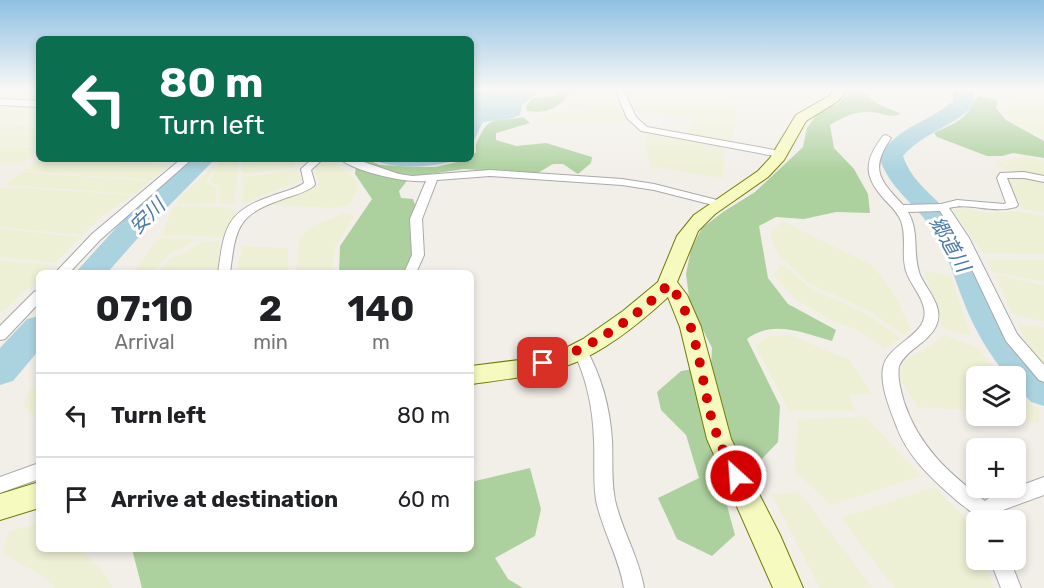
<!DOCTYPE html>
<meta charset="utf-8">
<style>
:root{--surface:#fff;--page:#f2f2f2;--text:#202124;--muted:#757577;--line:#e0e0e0}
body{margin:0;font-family:Rubik,"Noto Sans JP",sans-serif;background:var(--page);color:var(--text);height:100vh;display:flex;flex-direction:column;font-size:22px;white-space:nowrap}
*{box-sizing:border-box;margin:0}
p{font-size:20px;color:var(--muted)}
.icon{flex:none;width:33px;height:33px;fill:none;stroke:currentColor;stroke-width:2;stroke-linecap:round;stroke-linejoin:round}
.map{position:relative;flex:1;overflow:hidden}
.panel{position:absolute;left:36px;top:270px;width:438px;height:282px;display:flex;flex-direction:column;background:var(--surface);border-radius:9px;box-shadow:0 3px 9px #0003}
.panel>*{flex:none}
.guide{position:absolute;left:36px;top:36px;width:438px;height:126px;border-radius:9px;box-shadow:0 3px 9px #0003;background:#0b6e4f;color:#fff;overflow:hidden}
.fabs{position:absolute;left:966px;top:366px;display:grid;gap:12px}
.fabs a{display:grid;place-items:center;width:60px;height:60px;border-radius:9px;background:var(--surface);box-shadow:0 3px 9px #0003;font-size:30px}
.pin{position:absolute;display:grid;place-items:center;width:51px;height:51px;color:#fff;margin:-26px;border-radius:12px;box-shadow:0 3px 9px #0006}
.me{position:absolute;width:66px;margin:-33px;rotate:334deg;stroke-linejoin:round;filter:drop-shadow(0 0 4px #0008)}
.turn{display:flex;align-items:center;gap:21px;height:126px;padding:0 24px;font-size:27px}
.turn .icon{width:78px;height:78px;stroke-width:2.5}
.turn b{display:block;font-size:42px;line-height:51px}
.eta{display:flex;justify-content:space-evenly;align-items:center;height:102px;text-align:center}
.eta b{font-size:36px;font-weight:700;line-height:42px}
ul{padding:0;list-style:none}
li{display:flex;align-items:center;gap:18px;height:84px;padding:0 24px;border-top:2px solid var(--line)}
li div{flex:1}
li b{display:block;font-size:22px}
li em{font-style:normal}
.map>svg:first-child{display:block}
.farmland{fill:#eef0d5}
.forest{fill:#add19e}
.water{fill:#aad3df}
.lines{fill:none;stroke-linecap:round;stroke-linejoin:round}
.river{fill:#aad3df;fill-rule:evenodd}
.street-casing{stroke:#a9a9a9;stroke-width:2}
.secondary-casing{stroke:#707d05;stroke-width:2}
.street{fill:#fff;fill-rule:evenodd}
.secondary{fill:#f7fabf;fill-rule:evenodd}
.route{stroke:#d40000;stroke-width:10;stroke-dasharray:0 18}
.labels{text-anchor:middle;stroke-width:6;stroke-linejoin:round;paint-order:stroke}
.water-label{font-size:20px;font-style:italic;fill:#4a7aab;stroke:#fff}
</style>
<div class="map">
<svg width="1044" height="588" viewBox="0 0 1044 588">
<rect width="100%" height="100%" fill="#f2efe9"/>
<g class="farmland">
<polygon points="0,89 39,89 39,90 20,100 0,99"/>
<polygon points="578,89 611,89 619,106 592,105 579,109 564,109 569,98"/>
<polygon points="625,89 663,89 668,95 711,93 734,108 736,114 732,141 690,134 691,118 636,112"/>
<polygon points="1023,91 1044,94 1044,138 1010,120 1003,108 1022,99"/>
<polygon points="0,105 39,107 39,125 0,123"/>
<polygon points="593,107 621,108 630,122 542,121 541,115 555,111 582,111"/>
<polygon points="0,124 39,127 39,146 0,144"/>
<polygon points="648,134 724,148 723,178 650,166 645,140"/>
<polygon points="0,145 39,148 39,149 21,164 0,163"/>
<polygon points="1026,157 1044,161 1044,176 1006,170 995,162"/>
<polygon points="40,159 83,159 169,165 151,180 23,171"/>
<polygon points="238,159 235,204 219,203 220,186 209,182 221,160"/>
<polygon points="242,159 295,159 294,167 242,175"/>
<polygon points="330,159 355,179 359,189 348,205 336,208 272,205 315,187 320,182 314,173 316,165"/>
<polygon points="216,164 206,183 216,187 216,204 176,204 180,197"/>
<polygon points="296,170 302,180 242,204 242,177"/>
<polygon points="22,172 149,181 135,194 4,185"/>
<polygon points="1018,176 1044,181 1044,212 1023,209 1007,184 1009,177"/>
<polygon points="2,187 133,195 102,215 82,235 0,227 0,188"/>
<polygon points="177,206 224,207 236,211 223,237 162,235 172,209"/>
<polygon points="962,208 987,213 1016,211 1044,216 1044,254 983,253 952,211"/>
<polygon points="345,213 354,216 335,247 332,273 296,273 299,238 312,226"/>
<polygon points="782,221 872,265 895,295 911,330 903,335 870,311 809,283 778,255 770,234"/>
<polygon points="0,229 80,237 55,263 0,257"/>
<polygon points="159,238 195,239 187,246 172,252 152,273 132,273"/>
<polygon points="204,241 220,241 217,273 156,273 171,258 182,254"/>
<polygon points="242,246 288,248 288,273 236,273"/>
<polygon points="0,260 51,265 43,273 39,273 39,277 4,311 0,311"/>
<polygon points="988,260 1044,260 1044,282 992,272"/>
<polygon points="781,264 813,290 867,314 900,338 885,349 860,331 834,322 795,299 774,275"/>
<polygon points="923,270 951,277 971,336 942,328 939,312"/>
<polygon points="996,275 1044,285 1044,322 1011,313"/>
<polygon points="1017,324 1044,327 1044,363 1029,346"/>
<polygon points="790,335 850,360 872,394 849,395 855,411 789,411 755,345 770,336"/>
<polygon points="944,335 978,348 1000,376 976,376 976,411 917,407 899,378 903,361 928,347"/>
<polygon points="39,379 39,421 24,407 27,394"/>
<polygon points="1016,391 1040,410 1039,423 999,416 1016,416"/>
<polygon points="865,416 921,476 831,505 794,470 798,420"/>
<polygon points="934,487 964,517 976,546 976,560 982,560 994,588 894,588 841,518"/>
<polygon points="799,492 873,588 820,588 771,494"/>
<polygon points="39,523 39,549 80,549 102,570 113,588 54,588 45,577 2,554 9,531"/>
</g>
<g class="forest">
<path d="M 558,89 L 574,89 C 557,107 553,114 527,111 L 526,106 L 533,98 L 555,96 Z"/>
<path d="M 850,91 L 861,91 L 878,104 L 901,114 C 888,119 880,111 867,112 C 853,112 841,118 830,125 L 834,148 L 854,169 L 868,194 L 870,213 L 836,212 L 804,219 L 776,217 L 759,226 L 768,278 L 788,304 L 836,330 L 832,341 C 803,333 773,319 747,339 L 780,406 L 778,442 L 759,462 L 719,476 L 735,535 L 712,556 L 677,539 L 658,498 L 699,478 L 686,435 L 661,410 L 657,392 L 681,371 L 711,366 L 712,348 L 690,304 L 686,274 L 691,249 L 702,228 L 723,212 L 755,192 L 803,147 L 807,128 L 819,112 L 839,103 Z"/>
<path d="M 979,96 L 998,100 L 996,108 L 1006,120 L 1044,141 L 1044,158 L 1013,153 L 1002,156 L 987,156 L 937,137 L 934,133 C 945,127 960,123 968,112 C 972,106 973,101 979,96 Z"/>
<path d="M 523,117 L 530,123 L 496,133 L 496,140 L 516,146 L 546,143 L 592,157 L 591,163 L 578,174 L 563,164 L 553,164 L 536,174 L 464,169 L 410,177 L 399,191 L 401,198 L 413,199 C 422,221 415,252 405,273 L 339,273 L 340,246 L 372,199 L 355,174 L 357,159 L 366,159 L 380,165 L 416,167 L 436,167 L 471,159 L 471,156 L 476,152 C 475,143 477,142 481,134 C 490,114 503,122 523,117 Z"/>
<polygon points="530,468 541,509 535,536 495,558 508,579 523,588 142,588 132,549 471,549 471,482"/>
</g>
<g class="water">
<path d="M 483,89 L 542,89 L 522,105 L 520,115 L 513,118 L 483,122 C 478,130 477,137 471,144 L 471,93 Z"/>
<path d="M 370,159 L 462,159 C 433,167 399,171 370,159 Z"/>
</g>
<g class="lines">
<g class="river">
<path d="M 953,89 L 973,89 C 973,94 974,100 973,104 C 966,120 919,135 903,156 C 912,183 934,195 951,216 C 976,247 985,285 1003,319 C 1014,337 1029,354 1044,369 L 1044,406 L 1031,402 L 1016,386 L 1016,376 L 1007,376 C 990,355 975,331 965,305 C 954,279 947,249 930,226 C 912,201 888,187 879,156 C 901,124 927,124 953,101 Z"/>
<polygon points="189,159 215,159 145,230 107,273 75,273 125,218"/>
<polygon points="39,316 39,350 13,381 0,385 0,348 27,319"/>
</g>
<g class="street-casing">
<g id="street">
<polygon points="615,89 623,89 636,117 647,127 780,151 785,154 780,157 641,131 627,118"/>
<polygon points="0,99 39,101 39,107 0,105"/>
<path d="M 886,135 L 891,138 C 869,170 880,180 903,205 L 941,204 L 957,200 L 1004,204 L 1006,203 L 997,178 L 1000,173 L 1024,172 L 1044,176 L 1044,182 L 1024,178 L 1007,178 L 1018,205 L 1016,207 C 992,214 969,202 949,208 L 969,238 L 1017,334 L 1044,365 L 1044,382 L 1039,380 L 1006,341 L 957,238 L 940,211 L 908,212 C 920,232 912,254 920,275 C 927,291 945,307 936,326 C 928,343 907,349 899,366 C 897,378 901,391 904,402 C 919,447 949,473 985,501 L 990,497 L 1044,477 L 1044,495 L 1003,510 L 996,516 L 996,520 L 978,520 C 974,512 962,506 955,499 C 931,478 907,456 896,425 C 890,409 880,386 883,368 C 888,342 930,336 924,308 C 921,294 910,284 906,271 C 901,255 907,237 901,221 C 898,213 891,206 885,200 C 863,176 864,161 883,136 Z"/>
<polygon points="181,159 192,159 100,240 69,273 55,273 92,234"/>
<path d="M 312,159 L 323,159 L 311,170 L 315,184 L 314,186 C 304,193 294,195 283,199 C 237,215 236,227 230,273 L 218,273 C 224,231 225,212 269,197 C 281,192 294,190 304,183 L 301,169 Z"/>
<path d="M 340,159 L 355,159 L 399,174 L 412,176 L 490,170 L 622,179 L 654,184 L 725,202 L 727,204 L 721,207 L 654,190 L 622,185 L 490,176 L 437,180 L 422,219 L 424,255 L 416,273 L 404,273 L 412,255 L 410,219 L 426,181 C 405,183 356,172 340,159 Z"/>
<polygon points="39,290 39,303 5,339 0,340 0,326 34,292"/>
<path d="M 580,345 L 585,347 C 601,375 610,408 612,440 C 613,460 611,480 615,500 C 622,531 639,557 644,588 L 624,588 C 619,557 602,530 596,500 C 593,480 595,460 594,440 C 593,410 587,378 573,351 L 575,347 Z"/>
<polygon points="39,463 39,479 0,493 0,477"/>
<polygon points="990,560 1010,560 1021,588 1001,588"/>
</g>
</g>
<g class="secondary-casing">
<g id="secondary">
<path d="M 835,89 L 848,89 L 838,101 L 806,121 L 784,160 L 768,177 L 715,214 L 698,231 L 677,282 L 687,295 L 701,327 L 731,439 L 780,535 L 803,588 L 773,588 L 707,439 L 680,327 L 668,297 C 641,322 608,349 574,363 C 541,376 506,379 471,384 L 471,366 L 527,359 L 560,351 L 583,339 L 623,311 L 658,282 L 677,236 L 694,215 L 758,171 L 770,158 L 796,115 L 829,96 Z"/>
<polygon points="39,482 39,508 0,520 0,494"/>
</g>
</g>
<use href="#street" class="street"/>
<use href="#secondary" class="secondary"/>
</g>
<linearGradient id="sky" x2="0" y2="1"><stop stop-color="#8fc0e4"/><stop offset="0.52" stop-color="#f9f8f5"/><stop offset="1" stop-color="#f9f8f5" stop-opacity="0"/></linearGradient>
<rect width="1044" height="172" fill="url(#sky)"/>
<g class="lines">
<path class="route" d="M 543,363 C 585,353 638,316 668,285 C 695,307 702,385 712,420 C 718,440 726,458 736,476"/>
</g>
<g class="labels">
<g class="water-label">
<text transform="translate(147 216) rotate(-45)" y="7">安川</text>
<text transform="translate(950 244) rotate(60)" y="7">郷道川</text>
</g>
</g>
</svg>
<div class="fabs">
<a><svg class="icon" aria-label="layers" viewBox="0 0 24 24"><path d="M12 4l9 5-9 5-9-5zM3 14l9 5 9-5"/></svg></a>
<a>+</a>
<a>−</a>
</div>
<div class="pin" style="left:543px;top:363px;background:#d93025"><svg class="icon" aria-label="arrive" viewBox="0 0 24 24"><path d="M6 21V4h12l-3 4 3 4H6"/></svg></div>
<svg class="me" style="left:736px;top:476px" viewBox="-20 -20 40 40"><circle r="17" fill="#d40000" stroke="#fff" stroke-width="3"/><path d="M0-11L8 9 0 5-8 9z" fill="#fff"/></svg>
<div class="guide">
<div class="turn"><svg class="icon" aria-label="left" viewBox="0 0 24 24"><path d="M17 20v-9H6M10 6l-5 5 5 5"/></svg><div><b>80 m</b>Turn left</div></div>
</div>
<section class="panel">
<div class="eta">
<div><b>07:10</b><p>Arrival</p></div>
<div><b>2</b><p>min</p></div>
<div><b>140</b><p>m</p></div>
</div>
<ul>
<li><svg class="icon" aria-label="left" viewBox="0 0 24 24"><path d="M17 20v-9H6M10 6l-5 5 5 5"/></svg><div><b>Turn left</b></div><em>80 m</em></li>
<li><svg class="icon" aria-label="arrive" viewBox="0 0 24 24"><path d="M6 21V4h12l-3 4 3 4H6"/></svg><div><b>Arrive at destination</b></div><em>60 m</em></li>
</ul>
</section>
</div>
